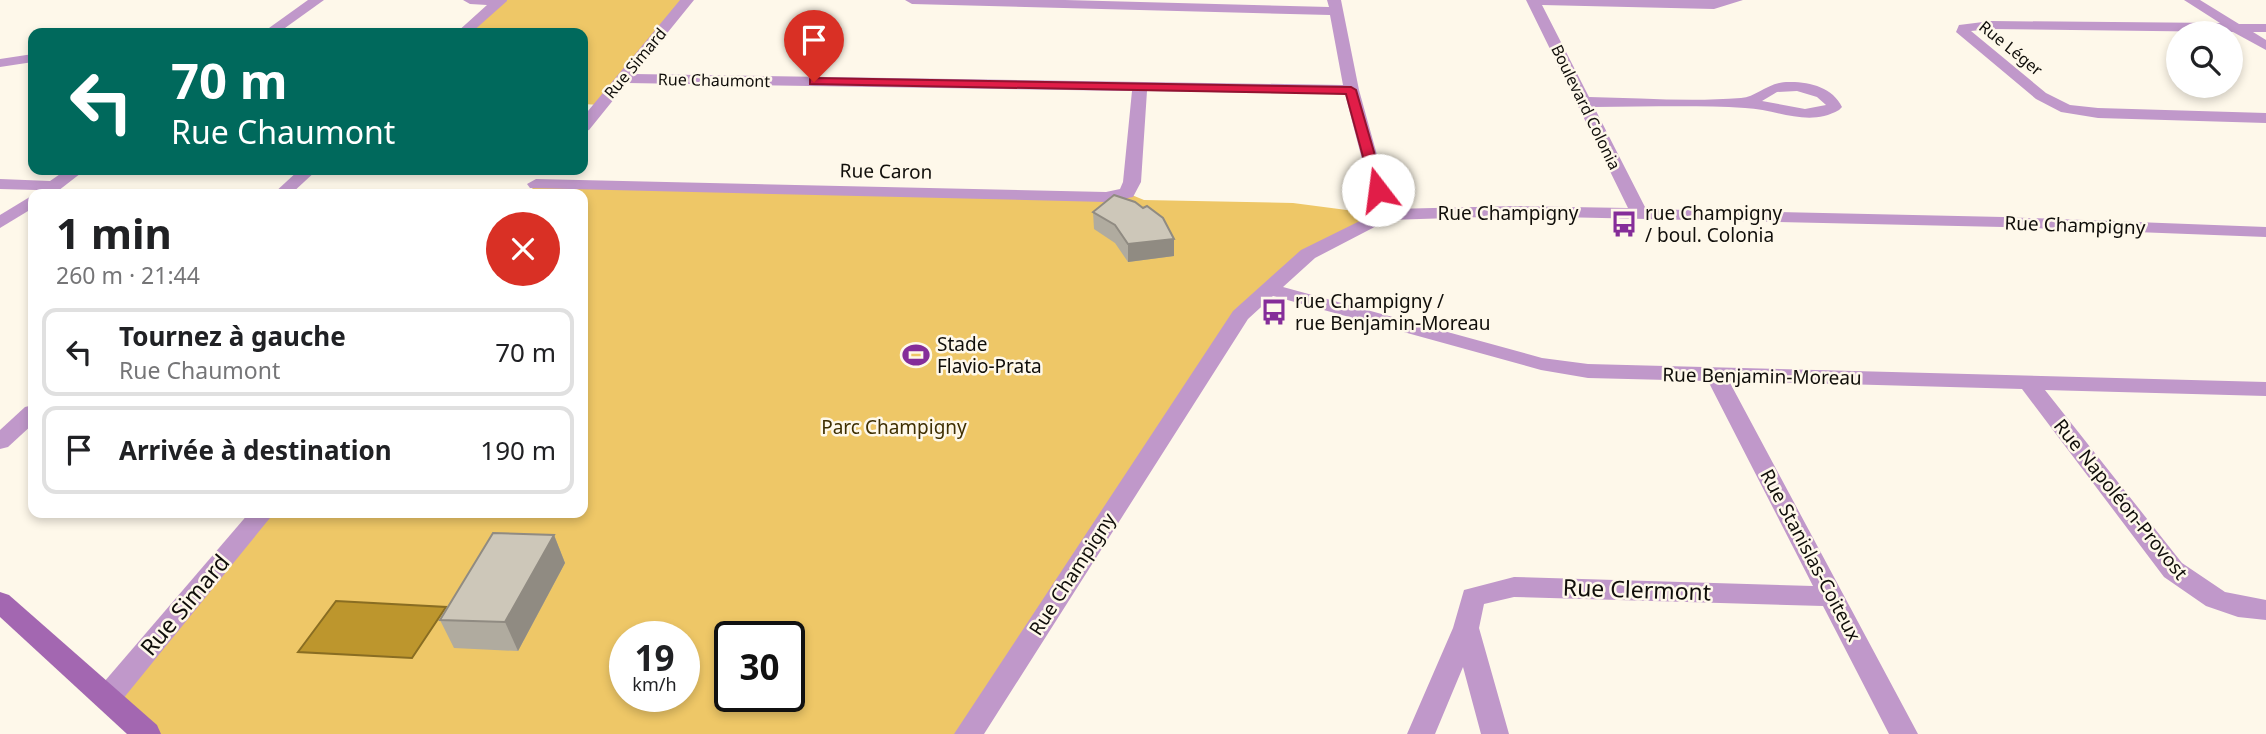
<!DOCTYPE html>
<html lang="fr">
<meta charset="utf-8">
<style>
:root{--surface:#fff;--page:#f6f6f6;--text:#202124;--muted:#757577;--line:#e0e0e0}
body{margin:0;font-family:"Noto Sans",sans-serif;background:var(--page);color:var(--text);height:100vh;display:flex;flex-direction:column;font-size:26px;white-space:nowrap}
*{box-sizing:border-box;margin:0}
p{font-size:23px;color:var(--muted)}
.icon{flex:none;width:38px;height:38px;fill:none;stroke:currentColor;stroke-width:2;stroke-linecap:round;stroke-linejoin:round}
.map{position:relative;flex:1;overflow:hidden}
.side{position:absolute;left:28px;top:189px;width:560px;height:329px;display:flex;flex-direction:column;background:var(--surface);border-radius:14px;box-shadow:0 4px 10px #0003}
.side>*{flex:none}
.hud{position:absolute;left:28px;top:28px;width:560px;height:147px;border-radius:14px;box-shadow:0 4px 10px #0003;background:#00695c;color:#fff;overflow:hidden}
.controls{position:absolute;left:2166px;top:21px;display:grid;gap:14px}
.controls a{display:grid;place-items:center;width:77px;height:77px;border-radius:50%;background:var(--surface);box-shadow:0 4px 10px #0003;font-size:35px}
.speed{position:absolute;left:609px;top:621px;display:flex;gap:14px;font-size:35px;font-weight:700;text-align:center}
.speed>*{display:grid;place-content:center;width:91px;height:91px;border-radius:50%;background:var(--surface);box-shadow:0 4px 10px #0003;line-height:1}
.speed small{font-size:18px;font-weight:400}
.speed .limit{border:4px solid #111;border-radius:10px;background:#fff;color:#111}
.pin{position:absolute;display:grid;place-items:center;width:60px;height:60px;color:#fff;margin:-72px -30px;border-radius:50% 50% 50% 0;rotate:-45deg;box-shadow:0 0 7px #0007}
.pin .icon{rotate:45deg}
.me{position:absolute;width:77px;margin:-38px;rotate:345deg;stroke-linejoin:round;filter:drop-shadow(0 0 5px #0008)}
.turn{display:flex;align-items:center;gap:24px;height:147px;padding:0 28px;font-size:32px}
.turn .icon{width:91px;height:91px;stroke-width:2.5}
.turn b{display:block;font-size:49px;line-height:60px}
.round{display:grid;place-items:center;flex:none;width:74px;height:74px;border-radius:37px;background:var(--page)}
.summary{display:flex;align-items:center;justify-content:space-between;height:119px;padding:0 28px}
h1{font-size:42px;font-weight:700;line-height:52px}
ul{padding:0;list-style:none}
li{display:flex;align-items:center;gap:21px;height:88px;margin:0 14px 10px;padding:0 14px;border:4px solid var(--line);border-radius:14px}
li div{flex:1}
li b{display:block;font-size:26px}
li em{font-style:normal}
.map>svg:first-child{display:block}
.green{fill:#eec767;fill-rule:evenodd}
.water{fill:#bd962d;stroke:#896d22;stroke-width:2}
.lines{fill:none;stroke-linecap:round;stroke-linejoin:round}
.street{fill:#c098ca;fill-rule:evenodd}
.secondary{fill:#a367b1;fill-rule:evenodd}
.wall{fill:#b0ab9f}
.shaded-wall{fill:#908b82}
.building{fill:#cdc7b9;stroke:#908b82;stroke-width:2}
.route{fill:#e11d48;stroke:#92132f;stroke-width:2}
.labels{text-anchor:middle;stroke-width:5;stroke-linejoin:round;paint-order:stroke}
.far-street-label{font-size:16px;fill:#100e0a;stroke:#fef8ea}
.street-label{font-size:19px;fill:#100e0a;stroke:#fef8ea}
.poi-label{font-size:19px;fill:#100e0a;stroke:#fef8ea;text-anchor:start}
.park-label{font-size:19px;fill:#3f2f02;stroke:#fef8ea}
.near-street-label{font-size:23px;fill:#100e0a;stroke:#fef8ea}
</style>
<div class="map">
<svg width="2266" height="734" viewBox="0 0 2266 734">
<rect width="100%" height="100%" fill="#fef8ea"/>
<g class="green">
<polygon points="500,0 687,0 600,105 583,104 583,33 463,33"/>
<path d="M 536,184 L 1127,193 L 1144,200 L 1293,203 L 1385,215 L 1308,254 L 1240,315 L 977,734 L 147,734 L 108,697 L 262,513 L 583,513 L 583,194 L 528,194 ZM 625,637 L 684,637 L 684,696 L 625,696 ZM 730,637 L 789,637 L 789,696 L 730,696 Z"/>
</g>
<polygon class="water" points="336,601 446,607 412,658 298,652"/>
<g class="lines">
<g class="street">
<polygon points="308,0 324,0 278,33 262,33"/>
<polygon points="463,0 507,0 507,1 471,33 456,33 487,5 470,4"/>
<path d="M 680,0 L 694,0 L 634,74 L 1343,85 L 1330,15 L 912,4 L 905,0 L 1065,0 L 1329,7 L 1327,0 L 1341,0 L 1359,90 L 1392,209 L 1516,206 L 1628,208 L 1526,0 L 1743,0 L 1714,9 L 1542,5 L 1589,97 C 1639,98 1691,102 1741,98 C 1758,97 1768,81 1791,82 C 1811,82 1833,88 1842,107 L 1839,110 C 1808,128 1777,109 1745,108 C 1695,105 1644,107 1594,107 L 1646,209 L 2003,217 L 2266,227 L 2266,237 L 2003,227 L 1516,216 L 1388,220 L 1315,258 L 1283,287 L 1542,358 L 1588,364 L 2266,382 L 2266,396 L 2045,390 L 2182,563 L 2225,592 L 2266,600 L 2266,620 L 2238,617 L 2206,606 L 2164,577 L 2022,389 L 1729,381 L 1918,734 L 1889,734 L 1823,606 L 1514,597 L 1484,604 L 1479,628 L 1509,734 L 1481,734 L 1463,667 L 1435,734 L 1407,734 L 1453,628 L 1464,590 L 1514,577 L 1813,586 L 1708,381 L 1588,378 L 1541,370 L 1273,296 L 1248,319 L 984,734 L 954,734 L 1233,311 L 1301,250 L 1376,213 L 1345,94 L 1147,91 L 1141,182 L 1133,197 L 1106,202 L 530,188 L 527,184 L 536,179 L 1106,192 L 1120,189 L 1123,182 L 1132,91 L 627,83 L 589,130 L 583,132 L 583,117 ZM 1797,91 L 1817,97 L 1826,105 L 1805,109 L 1762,101 L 1777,92 Z"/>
<polygon points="2184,0 2200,0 2239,24 2266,24 2266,32 2253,32 2266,40 2266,50 2233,32 1991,29 1971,31 2046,93 2070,105 2098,108 2266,113 2266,123 2098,118 2061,112 2036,99 1956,32 1959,25 1991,21 2220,23"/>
<polygon points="33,54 33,62 0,67 0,59"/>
<polygon points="66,170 85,170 54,194 36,194 37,190 0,189 0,179 50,181"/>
<polygon points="299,170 317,170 291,194 273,194"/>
<polygon points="33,195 33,208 0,228 0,215"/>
<polygon points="33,405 33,424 8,447 0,449 0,430 25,407"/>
<polygon points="249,513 274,513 118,705 108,709 98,705 94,697 98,689"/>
</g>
<polygon class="secondary" points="0,592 9,595 157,725 161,734 127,734 0,617"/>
</g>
<g class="wall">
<polygon points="1143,208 1174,239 1174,256 1128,262 1115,243 1094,229 1093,212"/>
<polygon points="554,535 565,563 518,651 454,648 440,620"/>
</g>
<g class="shaded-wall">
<polygon points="1174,239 1174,256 1128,262 1128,244"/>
<polygon points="554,535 565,563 518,651 505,622"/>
</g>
<g class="building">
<polygon points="1114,195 1135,202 1143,208 1147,206 1163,218 1174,239 1128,244 1115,225 1093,212"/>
<polygon points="493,533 554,535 505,622 440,620"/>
</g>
<polygon class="route" points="814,78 1351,87 1356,90 1385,190 1378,194 1372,190 1346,94 810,84 810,79"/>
<defs>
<g id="bus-bare" transform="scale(2.1)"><path d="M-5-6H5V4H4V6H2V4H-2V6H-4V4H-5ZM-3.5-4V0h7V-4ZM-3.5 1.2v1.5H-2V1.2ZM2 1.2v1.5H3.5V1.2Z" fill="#852d99" stroke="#fef8ea" stroke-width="2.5" paint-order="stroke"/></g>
<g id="stadium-bare" transform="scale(2.1)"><path d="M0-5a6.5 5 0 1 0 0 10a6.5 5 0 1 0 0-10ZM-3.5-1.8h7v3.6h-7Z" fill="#852d99" stroke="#fef8ea" stroke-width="2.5" paint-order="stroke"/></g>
</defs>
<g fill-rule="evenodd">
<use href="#bus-bare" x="1624" y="224"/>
<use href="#bus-bare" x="1274" y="312"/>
<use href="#stadium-bare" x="916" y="355"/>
</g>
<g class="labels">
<g class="far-street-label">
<text transform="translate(2011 48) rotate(39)" y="6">Rue Léger</text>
<text transform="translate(635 63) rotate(-50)" y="6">Rue Simard</text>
<text transform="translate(714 80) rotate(1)" y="6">Rue Chaumont</text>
<text transform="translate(1586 107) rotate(64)" y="6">Boulevard Colonia</text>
</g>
<g class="street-label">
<text transform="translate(886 171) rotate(1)" y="7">Rue Caron</text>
<text x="1508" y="220">Rue Champigny</text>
<text transform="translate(2075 225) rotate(2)" y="7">Rue Champigny</text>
<text transform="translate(1762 376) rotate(1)" y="7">Rue Benjamin-Moreau</text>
<text transform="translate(2121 499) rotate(51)" y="7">Rue Napoléon-Provost</text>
<text transform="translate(1811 555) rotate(62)" y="7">Rue Stanislas-Coiteux</text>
<text transform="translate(1072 574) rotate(-57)" y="7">Rue Champigny</text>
</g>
<g class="poi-label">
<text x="1645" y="220">rue Champigny<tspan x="1645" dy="22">/ boul. Colonia</tspan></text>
<text x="1295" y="308">rue Champigny /<tspan x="1295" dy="22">rue Benjamin-Moreau</tspan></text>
<text x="937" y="351">Stade<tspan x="937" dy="22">Flavio-Prata</tspan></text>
</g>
<g class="park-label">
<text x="894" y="434">Parc Champigny</text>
</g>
<g class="near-street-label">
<text transform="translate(1637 590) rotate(2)" y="8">Rue Clermont</text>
<text transform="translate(185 605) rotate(-50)" y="8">Rue Simard</text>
</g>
</g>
</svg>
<div class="controls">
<a><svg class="icon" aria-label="search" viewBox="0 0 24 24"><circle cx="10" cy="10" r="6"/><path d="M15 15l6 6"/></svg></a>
</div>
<div class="speed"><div>19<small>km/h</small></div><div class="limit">30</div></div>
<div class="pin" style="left:814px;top:82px;background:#d93025"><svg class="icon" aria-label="arrive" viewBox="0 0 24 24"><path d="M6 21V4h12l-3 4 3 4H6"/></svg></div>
<svg class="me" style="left:1378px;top:190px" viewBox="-20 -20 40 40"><circle r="19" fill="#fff"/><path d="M0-13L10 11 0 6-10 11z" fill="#e11d48"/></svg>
<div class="hud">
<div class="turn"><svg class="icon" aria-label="left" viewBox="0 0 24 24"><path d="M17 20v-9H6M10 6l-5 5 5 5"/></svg><div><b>70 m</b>Rue Chaumont</div></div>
</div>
<section class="side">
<div class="summary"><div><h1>1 min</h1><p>260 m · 21:44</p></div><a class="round" style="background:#d93025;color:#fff"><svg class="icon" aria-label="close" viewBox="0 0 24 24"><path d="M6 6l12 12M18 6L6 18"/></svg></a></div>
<ul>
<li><svg class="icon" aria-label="left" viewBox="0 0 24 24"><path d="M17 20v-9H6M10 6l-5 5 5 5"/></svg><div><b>Tournez à gauche</b><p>Rue Chaumont</p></div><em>70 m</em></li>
<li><svg class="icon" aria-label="arrive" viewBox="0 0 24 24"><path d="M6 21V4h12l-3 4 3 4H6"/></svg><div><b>Arrivée à destination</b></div><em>190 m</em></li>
</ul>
</section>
</div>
